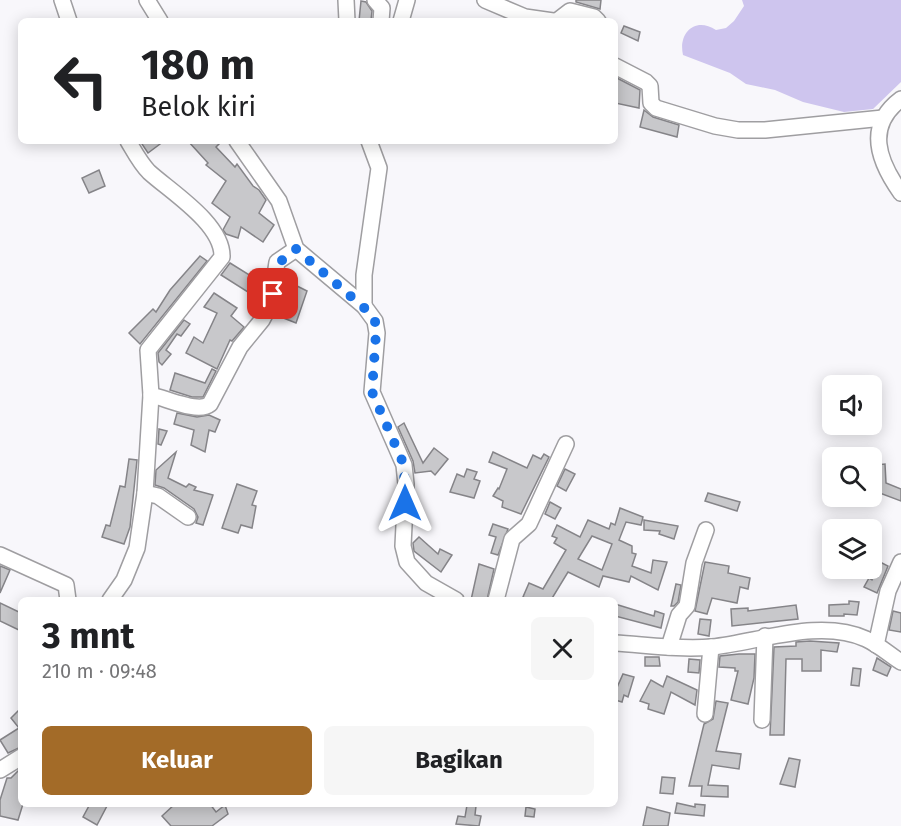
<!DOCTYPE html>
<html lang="id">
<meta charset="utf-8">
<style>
:root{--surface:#fff;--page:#f6f6f6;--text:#202124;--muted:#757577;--accent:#a36b28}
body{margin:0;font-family:"Fira Sans",sans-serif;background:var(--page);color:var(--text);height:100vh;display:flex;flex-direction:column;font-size:22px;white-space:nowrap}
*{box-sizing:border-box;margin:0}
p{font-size:20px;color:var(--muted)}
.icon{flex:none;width:33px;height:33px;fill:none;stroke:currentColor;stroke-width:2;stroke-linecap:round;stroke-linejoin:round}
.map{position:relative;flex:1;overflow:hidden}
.side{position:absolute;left:18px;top:597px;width:600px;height:210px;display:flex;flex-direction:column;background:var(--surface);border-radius:9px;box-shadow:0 3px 15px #0003}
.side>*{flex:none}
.top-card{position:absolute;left:18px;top:18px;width:600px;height:126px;border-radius:9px;box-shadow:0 3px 15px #0003;background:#fff;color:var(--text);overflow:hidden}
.controls{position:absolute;left:822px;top:375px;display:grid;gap:12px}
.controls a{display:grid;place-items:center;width:60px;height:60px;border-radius:9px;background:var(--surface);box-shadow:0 3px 15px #0003;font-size:30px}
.pin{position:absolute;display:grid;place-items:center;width:51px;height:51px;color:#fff;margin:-26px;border-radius:12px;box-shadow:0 3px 9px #0006}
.me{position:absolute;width:66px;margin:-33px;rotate:0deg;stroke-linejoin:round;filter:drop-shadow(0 0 4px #0008)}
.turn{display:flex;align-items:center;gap:21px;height:126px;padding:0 24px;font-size:27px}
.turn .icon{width:78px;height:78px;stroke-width:2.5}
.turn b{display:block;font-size:42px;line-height:51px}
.round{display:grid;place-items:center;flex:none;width:63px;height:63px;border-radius:9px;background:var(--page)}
.head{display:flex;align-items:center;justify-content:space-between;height:102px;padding:0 24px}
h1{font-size:36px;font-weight:700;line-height:45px}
.primary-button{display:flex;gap:12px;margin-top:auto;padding:12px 24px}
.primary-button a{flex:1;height:69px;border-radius:9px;background:var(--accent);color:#fff;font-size:24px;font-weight:700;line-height:69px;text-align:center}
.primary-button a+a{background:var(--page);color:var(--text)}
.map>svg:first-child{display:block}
.green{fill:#cec5ee}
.building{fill:#c8c8cb;stroke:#858488;stroke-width:1.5;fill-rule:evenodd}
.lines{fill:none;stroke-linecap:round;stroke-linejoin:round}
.minor-casing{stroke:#9f9ea1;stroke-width:18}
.minor{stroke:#fff;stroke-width:15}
.route{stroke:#1a73e8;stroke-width:10;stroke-dasharray:0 18}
</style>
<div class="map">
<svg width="901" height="826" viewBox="0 0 901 826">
<rect width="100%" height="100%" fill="#f8f7fb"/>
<path class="green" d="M 742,0 L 901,0 L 901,82 L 873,109 L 844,112 L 803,102 L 775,90 L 746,84 L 730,73 L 683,55 C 678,33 695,16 716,30 L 726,28 L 734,21 L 744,6 Z"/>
<g class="building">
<polygon points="576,0 601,0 600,9 576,2"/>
<polygon points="361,1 366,2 372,11 371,20 359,21"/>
<polygon points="624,26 640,32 638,41 621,33"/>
<polygon points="615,77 640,90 639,108 615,103"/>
<polygon points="644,110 653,117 679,125 677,137 640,127"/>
<polygon points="140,141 164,141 148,153"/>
<polygon points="188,141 222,141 216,147 235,167 237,164 253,186 259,190 266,200 259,213 274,225 263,242 241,227 238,238 226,234 223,230 230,217 212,203 226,181 206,165 208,163"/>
<polygon points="99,170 105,186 89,193 82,178"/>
<polygon points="200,256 207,261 140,344 129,333 153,309 156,312 170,290"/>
<polygon points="230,263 259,281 251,294 221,275"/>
<polygon points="295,285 307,291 296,323 281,317"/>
<polygon points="214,293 237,308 231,316 244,327 232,341 230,340 217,369 186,353 194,337 203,343 217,313 204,307"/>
<polygon points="184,320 190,324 181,336 177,334 166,350 171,354 162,365 159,362 158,353"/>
<polygon points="212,369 216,371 203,397 192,397 170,390 175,373 205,383"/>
<polygon points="177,413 197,417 209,415 220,420 215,432 209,430 205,452 191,445 194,430 174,424"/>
<polygon points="404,423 423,463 434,448 448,459 435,475 431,471 415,473 413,461 398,427"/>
<polygon points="159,429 167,431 161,445 158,444"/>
<polygon points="176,452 168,478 186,487 189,484 196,487 194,490 213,495 203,525 196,523 198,517 194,509 164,488 155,485 156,470"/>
<polygon points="493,452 527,468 533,455 541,459 544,454 549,457 521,514 502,507 503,501 493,496 498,488 499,489 507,469 489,462"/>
<polygon points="129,459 137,460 130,527 124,544 102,537 106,525 110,526 120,486 125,487"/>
<polygon points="885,464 886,483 901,489 901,501 877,492 876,465"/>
<polygon points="467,469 477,472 474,479 480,481 474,498 450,492 457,474 464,477"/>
<polygon points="565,469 575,474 566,491 557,486"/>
<polygon points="237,484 257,491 252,505 256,506 252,528 241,525 238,533 222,528"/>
<polygon points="708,493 740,502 737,511 705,501"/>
<polygon points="550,502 561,508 555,519 545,514"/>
<path d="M 620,508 L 643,517 L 641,525 L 626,522 L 619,540 L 632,546 L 632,553 L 636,554 L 632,566 L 651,573 L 653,560 L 667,562 L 658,590 L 631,576 L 629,582 L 603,576 L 599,587 L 568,572 L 551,600 L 529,600 L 523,597 L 529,583 L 543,589 L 566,550 L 554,543 L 557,538 L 552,536 L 557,525 L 580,537 L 588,520 L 609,529 L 611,523 L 615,525 ZM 592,536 L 612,544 L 602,570 L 578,559 Z"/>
<polygon points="644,520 678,526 674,539 659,534 660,531 644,530"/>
<polygon points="493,524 508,529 498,555 491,553 496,537 489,535"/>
<polygon points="419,537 438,554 440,549 452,555 441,572 414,551 413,543"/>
<polygon points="705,562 729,566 728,573 750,578 748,589 740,587 737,603 712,598 707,614 695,611"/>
<polygon points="880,562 888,566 877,593 864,587 869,578 872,580"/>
<polygon points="479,564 494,569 487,600 471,600"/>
<polygon points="0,566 10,570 0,593"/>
<polygon points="676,584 681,585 678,602 674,606 671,606"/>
<polygon points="849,601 859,602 857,615 844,614 844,616 829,616 829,605 849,604"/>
<polygon points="0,603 21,613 21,631 0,621"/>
<polygon points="615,604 654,616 655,611 664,614 661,628 615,616"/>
<polygon points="796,605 798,619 732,626 731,609 748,608 748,611"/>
<polygon points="893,611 901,613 901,632 889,630"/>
<polygon points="700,619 711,620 709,636 698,634"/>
<polygon points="810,641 839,643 837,652 821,650 821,671 802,671 802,659 786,659 784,735 770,735 774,647 796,646 796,642"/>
<polygon points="739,654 755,654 754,678 748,704 731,700 738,671 735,671 735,668 719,667 720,656"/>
<polygon points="645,657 659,657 660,666 645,666"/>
<polygon points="877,658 891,667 887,676 873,670"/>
<polygon points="689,659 700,660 699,673 688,672"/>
<polygon points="853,668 861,669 859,686 851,685"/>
<polygon points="623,674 634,677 628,697 624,695 622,702 615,700 615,692"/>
<polygon points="667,676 697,690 695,705 671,692 664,714 648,709 649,704 640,701 651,680 663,687"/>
<polygon points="716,701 728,703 716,751 741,754 739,769 712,765 708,785 728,786 728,797 701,796 702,786 689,786 704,724 713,719"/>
<polygon points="21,708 21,747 8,753 0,740 19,728 11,718"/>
<polygon points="789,758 800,760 795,787 780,784"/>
<polygon points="21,768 23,804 18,820 0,816 0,800 7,778 11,778"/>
<polygon points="662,777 675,778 673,794 660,793"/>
<polygon points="677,803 695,807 695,804 705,805 704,816 675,813"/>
<polygon points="90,804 108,804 97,825 83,817"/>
<polygon points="175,804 210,804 216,812 225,805 228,814 212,826 171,826 162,816"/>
<polygon points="467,805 476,806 475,815 481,816 479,826 456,824 458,816 465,817"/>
<polygon points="526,807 535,809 534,817 525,816"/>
<polygon points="647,807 670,813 668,826 643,826"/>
</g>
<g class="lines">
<g class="minor-casing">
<g id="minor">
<polyline points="62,0 69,21"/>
<polyline points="147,0 160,21"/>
<polyline points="346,0 347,21"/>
<polyline points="375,0 382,8 381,21"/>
<polyline points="485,0 525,17 553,21"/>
<polyline points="401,21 407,0"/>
<polyline points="557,21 570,11 594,17 598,21"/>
<polyline points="615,66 646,82 650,86 651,103 656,108 715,126 738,130 765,130 883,118"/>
<path d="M 901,99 C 865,126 878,161 901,193"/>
<polyline points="237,141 279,201 296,249 364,306 375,321 377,333 372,392 404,465 406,484 403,546 407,562 426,583 456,600"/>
<polyline points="364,306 364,275 379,168 369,141"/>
<path d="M 151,395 C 166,398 198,414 210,404 L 240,347 L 262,320 L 271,303 L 277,262 L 296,249"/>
<polyline points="145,493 158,496 188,517"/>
<polyline points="0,555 66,585 68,600"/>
<path d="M 110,600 L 124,580 L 137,548 L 145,493 L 151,395 L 148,350 L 222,257 C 223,224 171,192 149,172 C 140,163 134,151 128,141"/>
<polyline points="496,600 512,539 529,524 566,444"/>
<path d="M 615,643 C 647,645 680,650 712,647 C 759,642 820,618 866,639 C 879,645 890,655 901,662"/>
<polyline points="876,645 888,591 901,562"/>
<polyline points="669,647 679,615 687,606 694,563 706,530"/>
<polyline points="705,714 711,647"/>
<polyline points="762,720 765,636"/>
<polyline points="0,770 21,757"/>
</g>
</g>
<use href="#minor" class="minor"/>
</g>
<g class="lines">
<path class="route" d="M 273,294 C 274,268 274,265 296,249 L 369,312 L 375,321 L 376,333 L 372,392 L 404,465 L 405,503"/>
</g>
</svg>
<div class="controls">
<a><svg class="icon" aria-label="sound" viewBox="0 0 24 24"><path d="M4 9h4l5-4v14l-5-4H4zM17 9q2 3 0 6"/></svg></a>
<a><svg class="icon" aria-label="search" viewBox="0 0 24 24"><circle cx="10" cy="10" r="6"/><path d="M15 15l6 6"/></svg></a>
<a><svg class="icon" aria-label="layers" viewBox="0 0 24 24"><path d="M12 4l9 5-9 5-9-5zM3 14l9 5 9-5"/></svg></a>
</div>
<div class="pin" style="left:273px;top:294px;background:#d93025"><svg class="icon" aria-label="arrive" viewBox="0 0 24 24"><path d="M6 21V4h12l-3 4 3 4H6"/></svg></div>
<svg class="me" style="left:405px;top:503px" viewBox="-20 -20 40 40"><path d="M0-17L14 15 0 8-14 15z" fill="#1a73e8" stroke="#fff" stroke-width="4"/></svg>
<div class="top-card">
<div class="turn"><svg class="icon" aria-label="left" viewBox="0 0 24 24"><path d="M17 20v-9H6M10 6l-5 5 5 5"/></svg><div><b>180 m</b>Belok kiri</div></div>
</div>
<section class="side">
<div class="head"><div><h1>3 mnt</h1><p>210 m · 09:48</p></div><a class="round"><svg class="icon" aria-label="close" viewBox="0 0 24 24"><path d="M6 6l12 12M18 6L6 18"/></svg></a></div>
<div class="primary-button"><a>Keluar</a><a>Bagikan</a></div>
</section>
</div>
